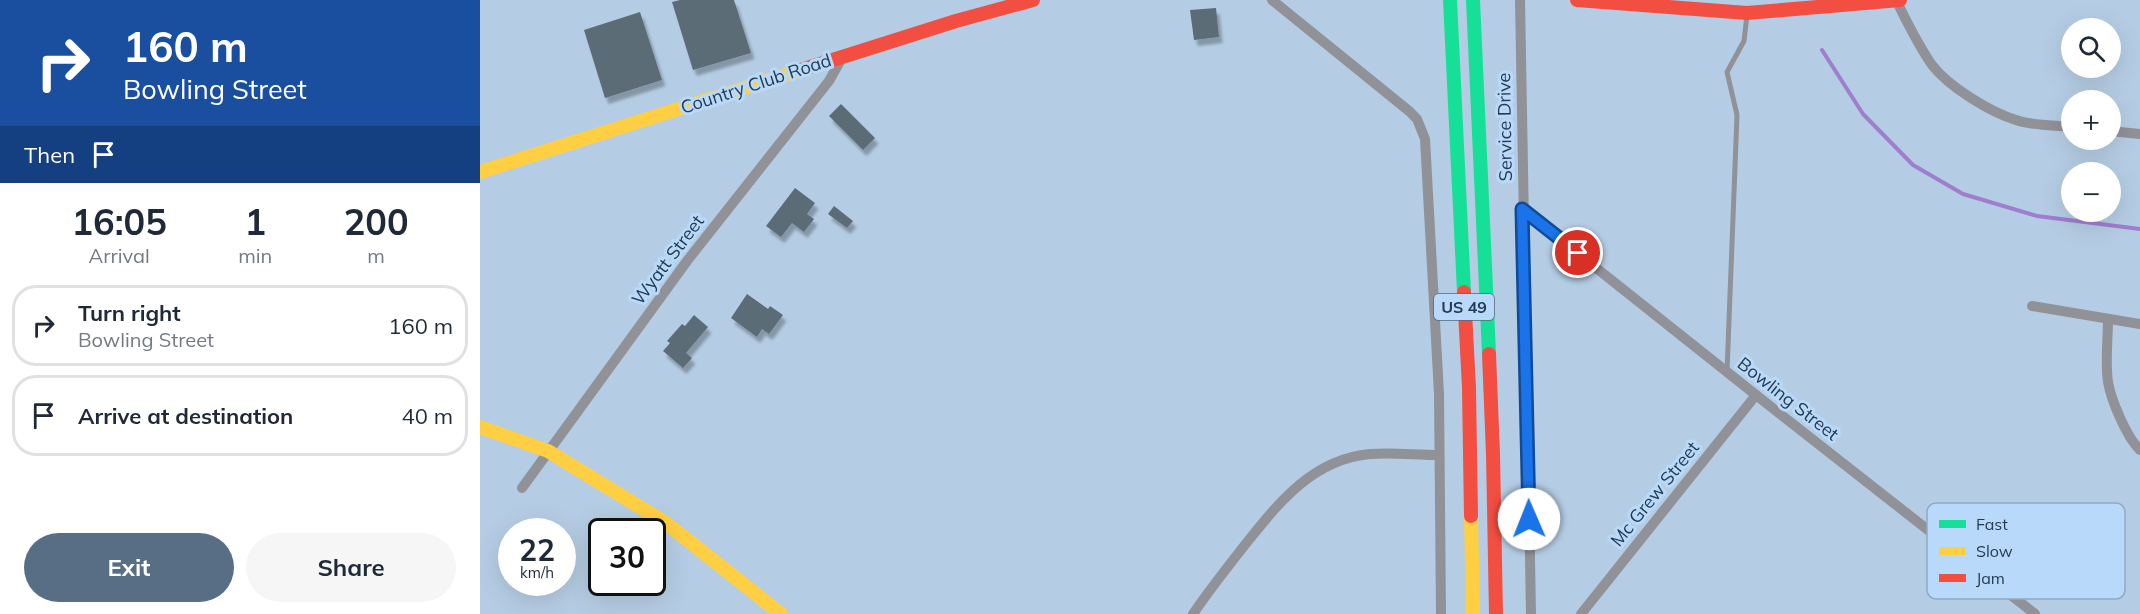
<!DOCTYPE html>
<meta charset="utf-8">
<style>
:root{--surface:#fff;--page:#f6f6f7;--text:#1f2937;--muted:#747a83;--line:#e0e1e3;--accent:#576e84}
body{margin:0;font-family:Mulish,sans-serif;background:var(--page);color:var(--text);height:100vh;display:flex;flex-direction:column;font-size:22px;white-space:nowrap}
*{box-sizing:border-box;margin:0}
p{font-size:20px;color:var(--muted)}
.icon{flex:none;width:33px;height:33px;fill:none;stroke:currentColor;stroke-width:2;stroke-linecap:round;stroke-linejoin:round}
.map{position:relative;flex:1;overflow:hidden}
.side{display:flex;flex-direction:column;background:var(--surface);width:480px}
.side>*{flex:none}
.guide{background:#1a4fa0;color:#fff;overflow:hidden}
.controls{position:absolute;left:1581px;top:18px;display:grid;gap:12px}
.controls a{display:grid;place-items:center;width:60px;height:60px;border-radius:50%;background:var(--surface);box-shadow:0 6px 24px #0002;font-size:30px}
.speed{position:absolute;left:18px;top:518px;display:flex;gap:12px;font-size:30px;font-weight:700;text-align:center}
.speed>*{display:grid;place-content:center;width:78px;height:78px;border-radius:50%;background:var(--surface);box-shadow:0 6px 24px #0002;line-height:1}
.speed small{font-size:15px;font-weight:400}
.speed .limit{border:3px solid #111;border-radius:9px;background:#fff;color:#111}
.pin{position:absolute;display:grid;place-items:center;width:51px;height:51px;color:#fff;margin:-26px;border:3px solid #fff;border-radius:50%;box-shadow:0 2px 6px #0007}
.me{position:absolute;width:66px;margin:-33px;rotate:359deg;stroke-linejoin:round;filter:drop-shadow(0 0 4px #0008)}
.turn{display:flex;align-items:center;gap:21px;height:126px;padding:0 24px;font-size:27px}
.turn .icon{width:78px;height:78px;stroke-width:2.5}
.turn b{display:block;font-size:42px;line-height:51px}
.then{display:flex;align-items:center;height:57px;padding:0 24px;background:#0003;gap:12px;font-size:22px}
.eta{display:flex;justify-content:space-evenly;align-items:center;height:102px;text-align:center}
.eta b{font-size:36px;font-weight:700;line-height:42px}
.button{display:flex;gap:12px;margin-top:auto;padding:12px 24px}
.button a{flex:1;height:69px;border-radius:36px;background:var(--accent);color:#fff;font-size:24px;font-weight:700;line-height:69px;text-align:center}
.button a+a{background:var(--page);color:var(--text)}
ul{padding:0;list-style:none}
li{display:flex;align-items:center;gap:18px;height:81px;margin:0 12px 9px;padding:0 12px;border:3px solid var(--line);border-radius:24px}
li div{flex:1}
li b{display:block;font-size:22px}
li em{font-style:normal}
main{display:flex;flex:1;min-height:0}
.map>svg:first-child{display:block}
.lines{fill:none;stroke-linecap:round;stroke-linejoin:round}
.stream{stroke:#9f7ece;stroke-width:4}
.building{fill:#5c6c77;filter:url(#shadow)}
.lane{stroke:#919198;stroke-width:5}
.street{stroke:#919198;stroke-width:10}
.fast{stroke:#16e098;stroke-width:14}
.slow{stroke:#ffcf43;stroke-width:14}
.jam{stroke:#f24e42;stroke-width:14}
.route-casing{stroke:#114b97;stroke-width:15}
.route{stroke:#1a73e8;stroke-width:10}
.labels{text-anchor:middle;stroke-width:6;stroke-linejoin:round;paint-order:stroke}
.shield{fill:#b8d9f9;stroke:#506a83;stroke-width:1.5}
.shield-label{font-size:16px;font-weight:bold;fill:#243b51}
.street-label{font-size:18px;fill:#243b51;stroke:#b8d9f9}
.key{fill:#b8d9f9;stroke:#8caac7;stroke-width:1.5}
.key-label{font-size:16px;fill:#243b51}
</style>
<main>
<section class="side">
<div class="guide">
<div class="turn"><svg class="icon" aria-label="right" viewBox="0 0 24 24"><path d="M7 20v-9h11M14 6l5 5-5 5"/></svg><div><b>160 m</b>Bowling Street</div></div>
<div class="then">Then<svg class="icon" aria-label="arrive" viewBox="0 0 24 24"><path d="M6 21V4h12l-3 4 3 4H6"/></svg></div>
</div>
<div class="eta">
<div><b>16:05</b><p>Arrival</p></div>
<div><b>1</b><p>min</p></div>
<div><b>200</b><p>m</p></div>
</div>
<ul>
<li><svg class="icon" aria-label="right" viewBox="0 0 24 24"><path d="M7 20v-9h11M14 6l5 5-5 5"/></svg><div><b>Turn right</b><p>Bowling Street</p></div><em>160 m</em></li>
<li><svg class="icon" aria-label="arrive" viewBox="0 0 24 24"><path d="M6 21V4h12l-3 4 3 4H6"/></svg><div><b>Arrive at destination</b></div><em>40 m</em></li>
</ul>
<div class="button"><a>Exit</a><a>Share</a></div>
</section>
<div class="map">
<svg width="1660" height="614" viewBox="0 0 1660 614">
<defs>
<filter id="shadow"><feDropShadow dx="3.5" dy="6" stdDeviation="1.5" flood-color="#0004"/></filter>
</defs>
<rect width="100%" height="100%" fill="#b5cde4"/>
<g class="lines">
<polyline class="stream" points="1342,50 1383,114 1433,165 1483,194 1557,216 1660,229"/>
</g>
<g class="building">
<polygon points="200,0 254,0 271,53 213,70 192,2"/>
<polygon points="736,8 739,37 714,40 710,10"/>
<polygon points="160,12 182,80 125,98 104,30"/>
<polygon points="361,104 395,138 383,150 349,116"/>
<polygon points="315,188 335,203 327,214 334,219 324,232 312,223 301,237 286,226"/>
<polygon points="354,206 373,221 367,228 348,214"/>
<polygon points="267,294 288,309 290,306 303,315 289,334 282,329 277,337 251,318"/>
<polygon points="214,315 228,327 206,353 212,358 203,368 183,351 190,343 187,341 202,324 205,326"/>
</g>
<g class="lines">
<polyline class="lane" points="1247,372 1257,115 1247,72 1264,41 1267,15"/>
<g class="street">
<polyline points="792,0 929,111 937,119 945,139 959,394 961,614"/>
<polyline points="1040,0 1051,614"/>
<path d="M 1416,0 C 1427,22 1438,45 1452,65 C 1469,87 1510,112 1536,120 C 1553,126 1574,125 1592,127"/>
<polyline points="1630,131 1660,134"/>
<polyline points="1042,209 1276,395 1555,614"/>
<polyline points="1552,306 1660,324"/>
<path d="M 1628,319 C 1628,340 1625,362 1628,382 C 1631,400 1647,438 1660,450"/>
<polyline points="42,488 207,261 349,81 363,56"/>
<path d="M 713,614 C 730,589 749,565 768,541 C 800,501 834,459 890,454 C 912,452 936,455 958,455"/>
<polyline points="1101,614 1276,395"/>
</g>
<g class="fast">
<polyline points="970,0 984,292"/>
<polyline points="993,0 1009,354"/>
</g>
<g class="slow">
<polyline points="0,172 321,70"/>
<polyline points="0,427 68,451 186,523 301,614"/>
<polyline points="991,516 993,614"/>
</g>
<g class="jam">
<polyline points="1097,0 1267,13 1420,0"/>
<polyline points="321,70 476,21 553,0"/>
<polyline points="984,292 989,388 991,516"/>
<polyline points="1009,354 1013,454 1016,614"/>
</g>
</g>
<g class="lines">
<g class="route-casing">
<polyline id="route" points="1049,519 1042,209 1098,253"/>
</g>
<use href="#route" class="route"/>
</g>
<g class="labels">
<rect class="shield" x="954" y="294" width="60" height="26" rx="4.5"/>
<g class="shield-label">
<text x="984" y="313">US 49</text>
</g>
<g class="street-label">
<text transform="translate(276 84) rotate(-18)" y="6">Country Club Road</text>
<text transform="translate(1025 127) rotate(-91)" y="6">Service Drive</text>
<text transform="translate(188 260) rotate(-53)" y="6">Wyatt Street</text>
<text transform="translate(1308 399) rotate(38)" y="6">Bowling Street</text>
<text transform="translate(1175 494) rotate(-51)" y="6">Mc Grew Street</text>
</g>
</g>
<rect x="1447" y="503" width="198" height="96" rx="9" class="key"/>
<rect x="1459" y="520" width="27" height="8" fill="#16e098"/>
<rect x="1459" y="547" width="27" height="8" fill="#ffcf43"/>
<rect x="1459" y="574" width="27" height="8" fill="#f24e42"/>
<g class="key-label">
<text x="1496" y="530">Fast</text>
<text x="1496" y="557">Slow</text>
<text x="1496" y="584">Jam</text>
</g>
</svg>
<div class="controls">
<a><svg class="icon" aria-label="search" viewBox="0 0 24 24"><circle cx="10" cy="10" r="6"/><path d="M15 15l6 6"/></svg></a>
<a>+</a>
<a>−</a>
</div>
<div class="speed"><div>22<small>km/h</small></div><div class="limit">30</div></div>
<div class="pin" style="left:1098px;top:253px;background:#d93025"><svg class="icon" aria-label="arrive" viewBox="0 0 24 24"><path d="M6 21V4h12l-3 4 3 4H6"/></svg></div>
<svg class="me" style="left:1049px;top:519px" viewBox="-20 -20 40 40"><circle r="19" fill="#fff"/><path d="M0-13L10 11 0 6-10 11z" fill="#1a73e8"/></svg>
</div>
</main>
